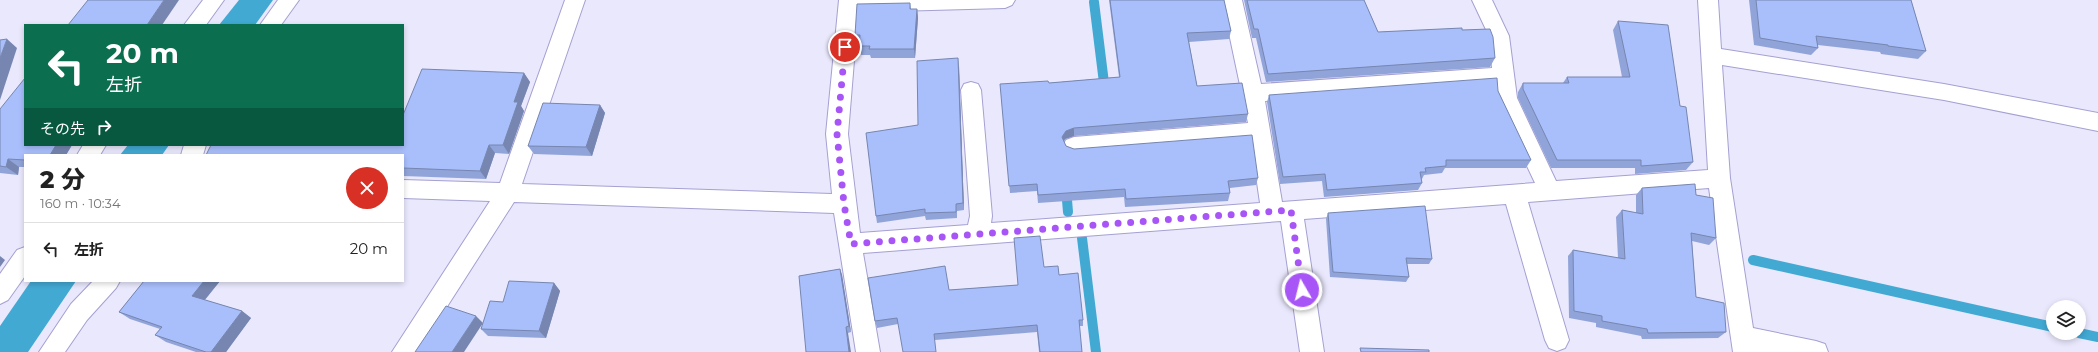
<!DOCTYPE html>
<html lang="ja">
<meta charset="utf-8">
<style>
:root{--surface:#fff;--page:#f6f6f6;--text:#222;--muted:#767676;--line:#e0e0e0}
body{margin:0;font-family:Montserrat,"Noto Sans JP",sans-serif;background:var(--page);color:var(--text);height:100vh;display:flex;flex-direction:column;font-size:15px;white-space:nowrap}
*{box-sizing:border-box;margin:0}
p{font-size:13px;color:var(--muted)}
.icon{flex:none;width:22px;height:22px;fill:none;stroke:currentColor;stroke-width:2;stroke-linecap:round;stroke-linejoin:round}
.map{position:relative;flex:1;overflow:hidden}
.details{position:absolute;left:24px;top:154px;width:380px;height:128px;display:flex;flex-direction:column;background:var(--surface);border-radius:0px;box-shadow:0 2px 6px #0003}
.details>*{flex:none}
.banner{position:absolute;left:24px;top:24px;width:380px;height:122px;border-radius:0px;box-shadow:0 2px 6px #0003;background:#0b6e4f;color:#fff;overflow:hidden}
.controls{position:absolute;left:2046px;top:300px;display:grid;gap:8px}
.controls a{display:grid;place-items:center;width:40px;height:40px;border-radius:50%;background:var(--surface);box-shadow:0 2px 6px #0003;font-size:20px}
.pin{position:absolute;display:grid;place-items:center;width:34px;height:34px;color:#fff;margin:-17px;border:2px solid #fff;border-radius:50%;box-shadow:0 1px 4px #0007}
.me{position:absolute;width:44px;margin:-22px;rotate:352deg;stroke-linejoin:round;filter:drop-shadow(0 0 3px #0008)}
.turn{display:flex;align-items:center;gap:14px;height:84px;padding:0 16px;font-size:18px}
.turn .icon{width:52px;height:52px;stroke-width:2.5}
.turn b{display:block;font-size:28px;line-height:34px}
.then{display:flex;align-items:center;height:38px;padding:0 16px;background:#0003;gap:8px;font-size:15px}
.round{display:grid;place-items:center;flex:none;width:42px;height:42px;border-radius:21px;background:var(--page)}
.head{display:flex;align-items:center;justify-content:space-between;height:68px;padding:0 16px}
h1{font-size:24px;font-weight:800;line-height:30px}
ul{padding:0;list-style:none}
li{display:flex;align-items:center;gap:12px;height:52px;padding:0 16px;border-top:1px solid var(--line)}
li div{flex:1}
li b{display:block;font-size:15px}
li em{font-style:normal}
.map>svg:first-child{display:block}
.water{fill:#42a9d3}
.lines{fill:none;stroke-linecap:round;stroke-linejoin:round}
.stream{stroke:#42a9d3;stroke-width:10}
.minor-casing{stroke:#a4a0d2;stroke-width:2}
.minor{fill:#fff;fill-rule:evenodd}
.wall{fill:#91a4d9}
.shaded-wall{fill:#7686b0}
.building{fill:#a9bffc;stroke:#7686b0}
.route{stroke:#a855f7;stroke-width:7;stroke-dasharray:0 12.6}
</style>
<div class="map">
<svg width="2098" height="352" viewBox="0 0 2098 352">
<rect width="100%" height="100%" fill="#e9e8fd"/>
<g class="water">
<polygon points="239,0 273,0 255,25 219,25"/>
<polygon points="128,145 169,145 162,155 120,155"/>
<polygon points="31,281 76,281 28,352 0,352 0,326"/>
</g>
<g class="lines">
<g class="stream">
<polyline points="1094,2 1105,91"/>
<polyline points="1066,188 1068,212"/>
<polyline points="1082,238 1096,352"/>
<polyline points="1753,260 2053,327"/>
<polyline points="2079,333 2098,337"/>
</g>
<g class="minor-casing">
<g id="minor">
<polygon points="203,0 224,0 206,25 184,25"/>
<polygon points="278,0 299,0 281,25 260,25"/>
<path d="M 565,0 L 585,0 L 522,184 L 832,194 L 826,134 L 839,0 L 1015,0 L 1012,5 L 1005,8 L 858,12 L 848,134 L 860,233 L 968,225 L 970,216 L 961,90 L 964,84 L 971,82 L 978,84 L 981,90 L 992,216 L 991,223 L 1260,203 L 1251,141 L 1074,155 L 1066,152 L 1063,146 L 1066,140 L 1074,137 L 1248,123 L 1222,0 L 1242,0 L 1261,84 L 1492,68 L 1489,36 L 1472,0 L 1492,0 L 1509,36 L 1517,98 L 1556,181 L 1708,170 L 1698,0 L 1718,0 L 1721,49 L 1944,84 L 2098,113 L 2098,131 L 1944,100 L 1722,65 L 1730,178 L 1753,328 L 1816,341 L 1825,344 L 1828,352 L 1733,352 L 1709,188 L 1528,202 L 1569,340 L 1565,348 L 1557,351 L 1549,348 L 1545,340 L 1506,204 L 1304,219 L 1324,352 L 1300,352 L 1281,221 L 863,253 L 880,352 L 856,352 L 834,213 L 514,202 L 418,352 L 392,352 L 490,201 L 403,198 L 403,180 L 500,183 ZM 1494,84 L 1495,98 L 1535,183 L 1282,202 L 1265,101 Z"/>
<polygon points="83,145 106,145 100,155 77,155"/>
<polygon points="184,145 206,145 203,155 181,155"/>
<polygon points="25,247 25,276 8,300 0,304 0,274 17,250"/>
<polygon points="93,281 120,281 116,288 87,320 65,352 39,352 71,304"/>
</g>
</g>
<use href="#minor" class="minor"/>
</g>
<g class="wall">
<polygon points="1109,0 1224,0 1231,31 1229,39 1189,42 1197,86 1248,114 1246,122 1074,136 1065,139 1064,142 1066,146 1074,149 1258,178 1256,185 1230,188 1230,193 1228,201 1125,207 1124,197 1038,203 1037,191 1010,193 1001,92 1049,83 1119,77"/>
<polygon points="1244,0 1364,0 1378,32 1462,30 1495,58 1490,67 1266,82 1256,38 1252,38"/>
<polygon points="1749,0 1911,0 1926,51 1918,59 1881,54 1880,52 1818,45 1818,48 1811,55 1754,45"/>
<polygon points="910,3 911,9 917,9 918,18 915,58 871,58 870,55 861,55 859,46 859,44 857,44 855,35"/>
<polygon points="1618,21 1680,106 1693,162 1686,170 1635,174 1635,168 1551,168 1518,98 1518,92 1523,83 1563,83 1567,77 1622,77 1613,30"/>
<polygon points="959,66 964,210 957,211 957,218 926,220 925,216 877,223 876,216 918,125"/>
<polygon points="524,73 530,82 521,106 524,111 509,154 495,153 486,179 403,176 403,145"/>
<polygon points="1498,91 1531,160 1526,168 1445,168 1442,173 1424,175 1422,179 1421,179 1422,183 1418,190 1324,197 1322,181 1280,184 1267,102 1269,95"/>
<polygon points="600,105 605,113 592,156 534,154 528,146"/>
<polygon points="0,109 25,145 72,145 66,155 25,155 25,167 19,167 18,175 0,173"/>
<polygon points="1642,188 1696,195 1716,238 1709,245 1692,241 1696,297 1726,332 1718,338 1642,339 1641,336 1596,327 1596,323 1569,318 1568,256 1573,250 1618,258 1616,217 1622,210 1636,213 1636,195"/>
<polygon points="1328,213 1432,259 1429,264 1407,264 1409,277 1406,282 1330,277 1326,219"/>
<polygon points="1044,267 1059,275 1083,320 1083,326 1079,326 1082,352 1039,352 1037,332 935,340 898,324 877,328 875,321 949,290 1018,285"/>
<polygon points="840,269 842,275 851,332 848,333 799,276"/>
<polygon points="144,281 220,281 205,300 242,311 251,318 226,352 196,352 166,342 155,335 160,329 130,319 119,312"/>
<polygon points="554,283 560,291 546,338 488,336 481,329"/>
</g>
<g class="shaded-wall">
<polygon points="164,0 179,0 162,25 147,25"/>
<polygon points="917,9 918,18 915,58 914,49"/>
<polygon points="7,39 17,48 0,100 0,58"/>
<polygon points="958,58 959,66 964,210 963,203"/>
<polygon points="524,73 530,82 521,106 524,111 509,154 503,145 514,102"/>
<polygon points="600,105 605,113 592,156 586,147"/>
<polygon points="1074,128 1074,136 1065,139 1062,145 1062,137 1066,131"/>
<polygon points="56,145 72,145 66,155 50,155"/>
<polygon points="489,145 495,153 486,179 480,171"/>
<polygon points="8,159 19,167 18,175 6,167"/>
<polygon points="0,256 5,260 0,267"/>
<polygon points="840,269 842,275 851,332 849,326"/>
<polygon points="204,281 220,281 202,303 192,296"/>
<polygon points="554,283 560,291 546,338 539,331"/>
<polygon points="242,311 251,318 226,352 211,352"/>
<polygon points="476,316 483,323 464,352 452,352"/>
<polygon points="846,327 848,333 851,352 849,352"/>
</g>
<g class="building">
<polygon points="88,0 164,0 147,25 68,25"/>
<polygon points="1110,0 1224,0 1231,31 1187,33 1197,86 1242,83 1248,114 1074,128 1066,131 1062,137 1066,146 1074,149 1252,135 1258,178 1228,181 1230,193 1126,199 1125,189 1038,195 1037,184 1009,186 1000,84 1048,81 1049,83 1120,77"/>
<polygon points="1247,0 1364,0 1378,32 1462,28 1462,30 1490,29 1493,37 1495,58 1268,74 1258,29 1254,29"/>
<polygon points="1756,0 1911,0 1926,51 1888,46 1888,45 1816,36 1818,48 1760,38"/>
<polygon points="910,3 910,9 917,9 914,49 869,49 870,46 859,46 860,35 855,35 857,4"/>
<polygon points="1618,21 1668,25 1680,106 1686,107 1693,162 1641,166 1641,160 1557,160 1523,89 1523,83 1569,83 1567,77 1630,77"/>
<polygon points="7,39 0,58 0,40"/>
<polygon points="958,58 963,203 956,204 956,212 925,213 925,209 876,216 866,133 918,125 917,61"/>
<polygon points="422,69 524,73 514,102 518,102 503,145 489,145 480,171 403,168 403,155 206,155 211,145 403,145 403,115"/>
<polygon points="25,78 25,145 56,145 50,155 25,155 25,160 8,159 6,167 0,166 0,109"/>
<polygon points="1497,78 1498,91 1531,160 1446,160 1446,166 1425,168 1426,172 1420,172 1422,183 1327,190 1325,174 1283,177 1269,95"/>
<polygon points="543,103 600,105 586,147 528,146"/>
<polygon points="1695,184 1696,195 1713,198 1716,238 1691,233 1696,297 1724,303 1726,332 1648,333 1647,329 1602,321 1602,316 1574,311 1573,250 1625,259 1622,210 1643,214 1642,188"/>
<polygon points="1425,206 1432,259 1406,258 1409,277 1333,272 1328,213"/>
<polygon points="1040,236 1044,267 1058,266 1059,275 1078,273 1083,320 1079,320 1082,352 1040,352 1037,325 934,334 936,352 903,352 897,318 875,321 868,278 945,266 949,290 1018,285 1014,238"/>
<polygon points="840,269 849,326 846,327 849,352 806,352 799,276"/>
<polygon points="144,281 204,281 192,296 242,311 211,352 206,352 155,335 162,327 119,312"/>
<polygon points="509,281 554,283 539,331 481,329 490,301 503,302"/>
<polygon points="446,306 476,316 452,352 415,352"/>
<polygon points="1360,348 1429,350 1429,352 1361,352"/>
</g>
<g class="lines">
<polyline class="route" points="845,47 837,134 844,204 851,244 1291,210 1302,290"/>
</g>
</svg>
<div class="controls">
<a><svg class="icon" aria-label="layers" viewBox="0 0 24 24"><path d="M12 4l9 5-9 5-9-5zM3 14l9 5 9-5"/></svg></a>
</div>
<div class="pin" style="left:845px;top:47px;background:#d93025"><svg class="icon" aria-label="arrive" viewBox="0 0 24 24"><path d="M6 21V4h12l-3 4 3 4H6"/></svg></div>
<svg class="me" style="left:1302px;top:290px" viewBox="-20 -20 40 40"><circle r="17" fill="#a855f7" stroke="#fff" stroke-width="3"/><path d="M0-11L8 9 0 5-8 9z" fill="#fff"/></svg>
<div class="banner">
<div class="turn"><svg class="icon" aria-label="left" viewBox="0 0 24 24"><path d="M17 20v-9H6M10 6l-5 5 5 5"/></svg><div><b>20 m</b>左折</div></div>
<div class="then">その先<svg class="icon" aria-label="right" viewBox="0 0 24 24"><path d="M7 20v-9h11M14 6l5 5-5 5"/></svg></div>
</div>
<section class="details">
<div class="head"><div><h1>2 分</h1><p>160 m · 10:34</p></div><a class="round" style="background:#d93025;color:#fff"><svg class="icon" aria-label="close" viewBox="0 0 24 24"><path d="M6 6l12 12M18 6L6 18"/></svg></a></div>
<ul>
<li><svg class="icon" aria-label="left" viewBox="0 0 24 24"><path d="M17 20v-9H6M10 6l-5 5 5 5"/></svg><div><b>左折</b></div><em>20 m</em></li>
</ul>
</section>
</div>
